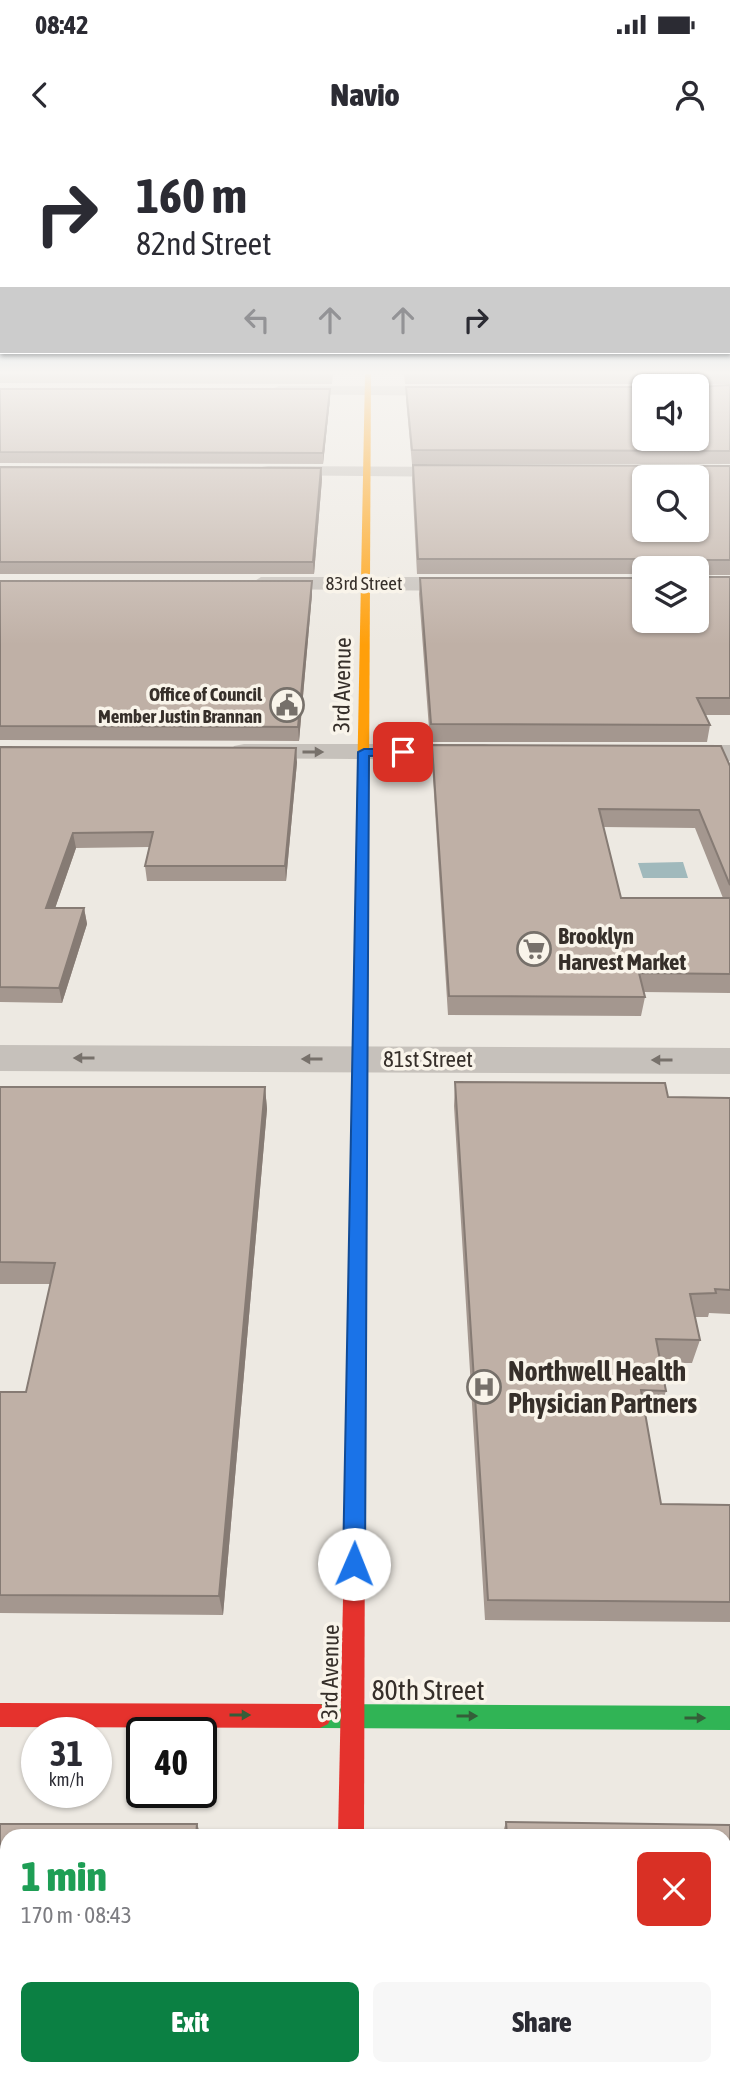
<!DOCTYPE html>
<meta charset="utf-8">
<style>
:root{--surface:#fff;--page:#f7f7f7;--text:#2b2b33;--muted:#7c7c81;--accent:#0b8043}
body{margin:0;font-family:"Asap Condensed",sans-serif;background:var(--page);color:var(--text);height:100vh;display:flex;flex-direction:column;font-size:26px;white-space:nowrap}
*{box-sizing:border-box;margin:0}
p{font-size:23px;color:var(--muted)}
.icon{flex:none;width:38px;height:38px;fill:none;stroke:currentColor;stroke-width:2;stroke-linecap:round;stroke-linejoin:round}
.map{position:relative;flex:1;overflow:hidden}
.sheet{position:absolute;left:0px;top:1689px;width:732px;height:247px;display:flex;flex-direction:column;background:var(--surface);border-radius:21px 21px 0 0;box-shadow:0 2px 5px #0004}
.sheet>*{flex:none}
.guide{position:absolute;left:0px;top:0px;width:732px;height:214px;box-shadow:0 2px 5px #0004;background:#fff;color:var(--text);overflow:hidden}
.controls{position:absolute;left:632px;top:234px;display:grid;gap:14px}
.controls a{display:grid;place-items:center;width:77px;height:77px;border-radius:10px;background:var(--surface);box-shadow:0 2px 5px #0004;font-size:35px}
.speed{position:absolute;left:21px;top:1577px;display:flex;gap:14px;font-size:35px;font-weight:700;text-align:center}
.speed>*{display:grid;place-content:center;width:91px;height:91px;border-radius:50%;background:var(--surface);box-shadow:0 2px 5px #0004;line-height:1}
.speed small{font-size:18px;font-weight:400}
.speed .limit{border:4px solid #111;border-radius:10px;background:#fff;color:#111}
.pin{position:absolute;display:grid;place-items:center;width:60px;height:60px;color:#fff;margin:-30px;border-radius:14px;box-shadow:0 4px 10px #0006}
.me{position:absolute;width:77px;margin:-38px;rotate:1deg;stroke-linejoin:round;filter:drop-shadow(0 0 5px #0008)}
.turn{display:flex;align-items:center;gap:24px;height:147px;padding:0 21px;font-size:32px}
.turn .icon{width:91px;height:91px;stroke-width:2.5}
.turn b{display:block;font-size:49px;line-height:60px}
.lanes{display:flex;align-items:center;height:66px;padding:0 21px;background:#0003;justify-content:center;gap:35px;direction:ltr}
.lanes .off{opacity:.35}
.round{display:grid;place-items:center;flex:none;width:74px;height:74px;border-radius:10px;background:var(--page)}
.headline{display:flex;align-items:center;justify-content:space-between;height:119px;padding:0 21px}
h1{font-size:42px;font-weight:800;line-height:52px;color:#1e9e55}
.action{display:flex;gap:14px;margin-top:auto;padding:14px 21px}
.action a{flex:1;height:80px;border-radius:10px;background:var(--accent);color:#fff;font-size:28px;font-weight:800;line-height:80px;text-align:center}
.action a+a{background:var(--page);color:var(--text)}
.status{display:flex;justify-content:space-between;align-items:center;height:49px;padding:0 35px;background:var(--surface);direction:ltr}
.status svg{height:19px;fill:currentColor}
header{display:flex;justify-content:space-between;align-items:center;height:91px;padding:0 21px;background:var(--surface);font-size:32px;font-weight:800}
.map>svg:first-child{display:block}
.water{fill:#a0b9bc}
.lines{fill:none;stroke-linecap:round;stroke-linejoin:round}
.street{fill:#c6c1bb;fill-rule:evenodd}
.fast{fill:#30b455;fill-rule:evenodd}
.slow{fill:#ff9f0a;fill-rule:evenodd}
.jam{fill:#e5322d;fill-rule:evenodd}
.wall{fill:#a4978f;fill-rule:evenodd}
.shaded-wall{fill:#867b74}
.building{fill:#bfb0a6;stroke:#867b74;stroke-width:2;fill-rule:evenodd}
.oneway{fill:#77716b}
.oneway2{fill:#345e39}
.route{fill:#1a73e8;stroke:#114b97;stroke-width:2}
.labels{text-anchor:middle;stroke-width:7;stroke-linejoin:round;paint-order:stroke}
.far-street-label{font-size:19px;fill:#362f2a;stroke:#f9f4ea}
.far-poi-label{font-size:19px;font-weight:bold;fill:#362f2a;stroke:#f9f4ea;text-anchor:end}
.street-label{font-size:23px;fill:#362f2a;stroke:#f9f4ea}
.poi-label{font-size:23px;font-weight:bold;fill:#362f2a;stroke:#f9f4ea;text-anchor:start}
.near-poi-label{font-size:28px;font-weight:bold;fill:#362f2a;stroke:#f9f4ea;text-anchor:start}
.near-street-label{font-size:28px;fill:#362f2a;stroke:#f9f4ea}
</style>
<div class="status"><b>08:42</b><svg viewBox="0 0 49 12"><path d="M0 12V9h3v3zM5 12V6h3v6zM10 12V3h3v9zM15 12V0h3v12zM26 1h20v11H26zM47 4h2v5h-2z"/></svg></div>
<header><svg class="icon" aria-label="back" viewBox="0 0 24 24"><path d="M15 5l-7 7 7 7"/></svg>Navio<svg class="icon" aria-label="person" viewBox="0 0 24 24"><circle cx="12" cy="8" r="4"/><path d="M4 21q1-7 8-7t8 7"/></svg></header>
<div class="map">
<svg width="730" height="1934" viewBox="0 0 730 1934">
<rect width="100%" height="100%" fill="#ede9e2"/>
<polygon class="water" points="683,722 688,738 643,738 638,723"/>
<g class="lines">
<g class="street">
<polygon points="279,246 460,246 468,251 460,256 274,254 274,248"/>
<polygon points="268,326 463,327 472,332 463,337 262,335 259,331 262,327"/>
<polygon points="261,437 470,437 481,444 470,451 253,449 250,444"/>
<polygon points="244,604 484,604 494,606 498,612 494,618 484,620 234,618 230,612 234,606"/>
<polygon points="671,605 730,605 730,621 661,619 657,613 661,607"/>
<polygon points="0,905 730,908 730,934 0,931"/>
</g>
<g class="fast">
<polygon points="363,642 369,645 367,1098 364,1103 358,1105 352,1103 349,1098 357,645"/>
<polygon points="320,1564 730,1566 730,1590 320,1588 312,1584 308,1576 312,1568"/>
</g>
<g class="slow">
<polygon points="365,234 371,234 369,645 363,648 357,645"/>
<polygon points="358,1091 364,1093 367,1098 365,1364 362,1371 355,1374 348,1371 345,1364 349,1098 352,1093"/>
<rect x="334" y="1928" width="28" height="6"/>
</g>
<g class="jam">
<polygon points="355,1354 362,1357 365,1364 364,1696 338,1696 345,1364 348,1357"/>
<polygon points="0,1563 320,1564 328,1568 332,1576 328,1584 320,1588 0,1587"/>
</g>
</g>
<g class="wall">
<polygon points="0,234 333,234 332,244 0,243"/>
<polygon points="404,234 730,234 730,244 698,245 698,247 730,245 730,324 412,324 406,259 406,247 646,247 644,244 405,244"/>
<polygon points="0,249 330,249 330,259 323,324 0,323"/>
<polygon points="413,325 730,326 730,435 697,435 697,437 730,437 730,575 706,575 710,585 707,602 430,602 419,454 420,438 644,438 696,429 644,429 644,434 417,434 412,339"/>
<polygon points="0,327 321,328 322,339 314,434 0,434"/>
<polygon points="0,441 312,441 312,454 299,601 0,600"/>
<path d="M 432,605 L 730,626 L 730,853 L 643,852 L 645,857 L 641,876 L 448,875 L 432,623 ZM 603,687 L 695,688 L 723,758 L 621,758 Z"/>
<polygon points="0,607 297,622 286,741 147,741 145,726 149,707 76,708 55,768 84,768 87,784 62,863 0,862"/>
<polygon points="455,942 668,957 730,958 730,1174 709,1173 708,1177 695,1177 700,1200 692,1223 660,1223 666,1251 658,1274 645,1273 661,1364 730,1365 730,1482 485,1480 454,966"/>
<polygon points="0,947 265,947 267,969 223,1475 0,1473 0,1252 26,1252 51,1144 0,1144"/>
<polygon points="506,1682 730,1685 730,1934 515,1934 515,1928 724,1928 724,1696 502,1696"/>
</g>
<g class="shaded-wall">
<polygon points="330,249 330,259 323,324 323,313"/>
<polygon points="321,328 322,339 314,434 313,422"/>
<polygon points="312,441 312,454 299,601 298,587"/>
<polygon points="296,608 297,622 286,741 285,726"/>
<polygon points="73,693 76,708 50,783 46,768"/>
<polygon points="84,768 87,784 62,863 59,848"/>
<polygon points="265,947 267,969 223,1475 219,1456"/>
<polygon points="197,1684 201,1696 196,1696"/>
<polygon points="175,1928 182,1928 181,1934 175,1934"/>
</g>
<g class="building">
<polygon points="648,234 696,234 698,247 730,245 730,311 412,310 406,247 644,247 644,299 696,299 696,247 646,247 648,235"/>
<polygon points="0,249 330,249 323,313 0,312"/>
<path d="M 413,325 L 730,326 L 730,420 L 697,420 L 697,437 L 730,437 L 730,558 L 697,558 L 710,585 L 431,584 L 420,438 L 644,438 L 644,481 L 696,481 L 696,429 L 648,429 L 649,422 L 646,419 L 418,419 ZM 644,338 L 696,338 L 696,390 L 644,390 Z"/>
<polygon points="0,327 321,328 313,422 0,422"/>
<polygon points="0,441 312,441 298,587 0,586"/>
<polygon points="432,605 721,606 730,626 730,745 699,670 599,669 621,758 730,758 730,834 639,833 645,857 449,856"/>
<polygon points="0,607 296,608 285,726 145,726 153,692 73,693 46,768 84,768 59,848 0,847"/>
<polygon points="455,942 665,943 668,957 730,958 730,1150 715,1149 716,1153 690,1154 700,1200 656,1199 666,1251 641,1250 661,1364 730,1365 730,1462 488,1460"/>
<polygon points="0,947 265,947 219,1456 0,1455 0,1252 26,1252 55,1123 0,1122"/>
<polygon points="506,1682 730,1685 730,1934 522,1934 521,1928 724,1928 724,1696 507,1696"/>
<polygon points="0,1684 197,1684 196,1696 7,1696 7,1928 175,1928 175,1934 0,1934"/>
</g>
<defs><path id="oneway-solid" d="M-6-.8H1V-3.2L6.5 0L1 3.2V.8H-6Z" transform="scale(1.75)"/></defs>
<g class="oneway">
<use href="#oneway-solid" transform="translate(313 612)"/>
<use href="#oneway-solid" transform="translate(84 918) rotate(-180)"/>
<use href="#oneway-solid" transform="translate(312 919) rotate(-180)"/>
<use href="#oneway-solid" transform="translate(662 920) rotate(-180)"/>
</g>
<g class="oneway2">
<use href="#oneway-solid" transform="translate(240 1575)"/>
<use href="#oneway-solid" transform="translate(467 1576)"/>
<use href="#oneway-solid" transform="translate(695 1578)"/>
</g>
<linearGradient id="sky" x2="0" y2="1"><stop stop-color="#8bb6d6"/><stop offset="0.46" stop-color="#f7f5f2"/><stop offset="1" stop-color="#f7f5f2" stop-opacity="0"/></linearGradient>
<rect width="730" height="505" fill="url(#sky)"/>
<polygon class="route" points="403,609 409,612 407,615 369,616 365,1424 362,1431 354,1434 346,1431 343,1424 358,612 364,609"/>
<defs>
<g id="civic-ring" transform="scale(1.75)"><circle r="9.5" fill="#f9f4ea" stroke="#76706a" stroke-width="1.5"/><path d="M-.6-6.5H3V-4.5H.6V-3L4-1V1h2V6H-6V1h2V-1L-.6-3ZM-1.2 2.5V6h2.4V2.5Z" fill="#76706a"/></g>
<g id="supermarket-ring" transform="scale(1.75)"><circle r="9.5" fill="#f9f4ea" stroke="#76706a" stroke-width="1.5"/><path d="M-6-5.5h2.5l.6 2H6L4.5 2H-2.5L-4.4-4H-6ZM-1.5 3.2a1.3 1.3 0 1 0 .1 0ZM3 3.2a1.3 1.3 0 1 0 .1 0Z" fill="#76706a"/></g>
<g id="hospital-ring" transform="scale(1.75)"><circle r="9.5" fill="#f9f4ea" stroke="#76706a" stroke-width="1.5"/><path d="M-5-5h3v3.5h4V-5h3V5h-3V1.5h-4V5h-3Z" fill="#76706a"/></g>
</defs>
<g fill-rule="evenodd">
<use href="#civic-ring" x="287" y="565"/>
<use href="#supermarket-ring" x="534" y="809"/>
<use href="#hospital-ring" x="484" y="1247"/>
</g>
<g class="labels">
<g class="far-street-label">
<text x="364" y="450">83rd Street</text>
</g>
<g class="far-poi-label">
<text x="262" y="561">Office of Council<tspan x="262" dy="22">Member Justin Brannan</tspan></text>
</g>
<g class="street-label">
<text transform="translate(342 545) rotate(-89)" y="8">3rd Avenue</text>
<text x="428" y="927">81st Street</text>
<text transform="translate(330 1532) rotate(-89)" y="8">3rd Avenue</text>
</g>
<g class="poi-label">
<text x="558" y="804">Brooklyn<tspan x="558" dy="26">Harvest Market</tspan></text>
</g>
<g class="near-poi-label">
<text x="508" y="1241">Northwell Health<tspan x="508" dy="32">Physician Partners</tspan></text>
</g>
<g class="near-street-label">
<text x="428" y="1560">80th Street</text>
</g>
</g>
</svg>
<div class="controls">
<a><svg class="icon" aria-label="sound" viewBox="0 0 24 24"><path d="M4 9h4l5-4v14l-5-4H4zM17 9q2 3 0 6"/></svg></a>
<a><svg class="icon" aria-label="search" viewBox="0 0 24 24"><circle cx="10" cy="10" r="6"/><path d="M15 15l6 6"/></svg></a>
<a><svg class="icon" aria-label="layers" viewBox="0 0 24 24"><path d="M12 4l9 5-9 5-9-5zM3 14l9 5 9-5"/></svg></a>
</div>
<div class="speed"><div>31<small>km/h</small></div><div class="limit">40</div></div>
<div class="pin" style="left:403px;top:612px;background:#d93025"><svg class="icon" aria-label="arrive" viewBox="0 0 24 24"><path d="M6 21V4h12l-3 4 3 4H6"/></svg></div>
<svg class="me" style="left:354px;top:1424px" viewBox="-20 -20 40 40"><circle r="19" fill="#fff"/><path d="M0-13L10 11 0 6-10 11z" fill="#1a73e8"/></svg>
<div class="guide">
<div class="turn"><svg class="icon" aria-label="right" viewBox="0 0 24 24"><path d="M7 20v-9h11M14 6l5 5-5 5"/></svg><div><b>160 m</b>82nd Street</div></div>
<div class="lanes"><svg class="icon off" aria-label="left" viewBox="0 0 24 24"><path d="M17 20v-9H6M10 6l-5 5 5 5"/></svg><svg class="icon off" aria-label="ahead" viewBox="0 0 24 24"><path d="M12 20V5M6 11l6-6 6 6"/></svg><svg class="icon off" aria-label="ahead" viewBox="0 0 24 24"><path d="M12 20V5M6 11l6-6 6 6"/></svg><svg class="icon" aria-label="right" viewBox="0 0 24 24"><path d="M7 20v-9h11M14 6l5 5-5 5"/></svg></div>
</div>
<section class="sheet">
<div class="headline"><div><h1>1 min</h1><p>170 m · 08:43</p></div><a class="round" style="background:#d93025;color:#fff"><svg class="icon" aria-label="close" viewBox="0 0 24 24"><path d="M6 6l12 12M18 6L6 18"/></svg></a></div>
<div class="action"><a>Exit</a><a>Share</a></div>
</section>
</div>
